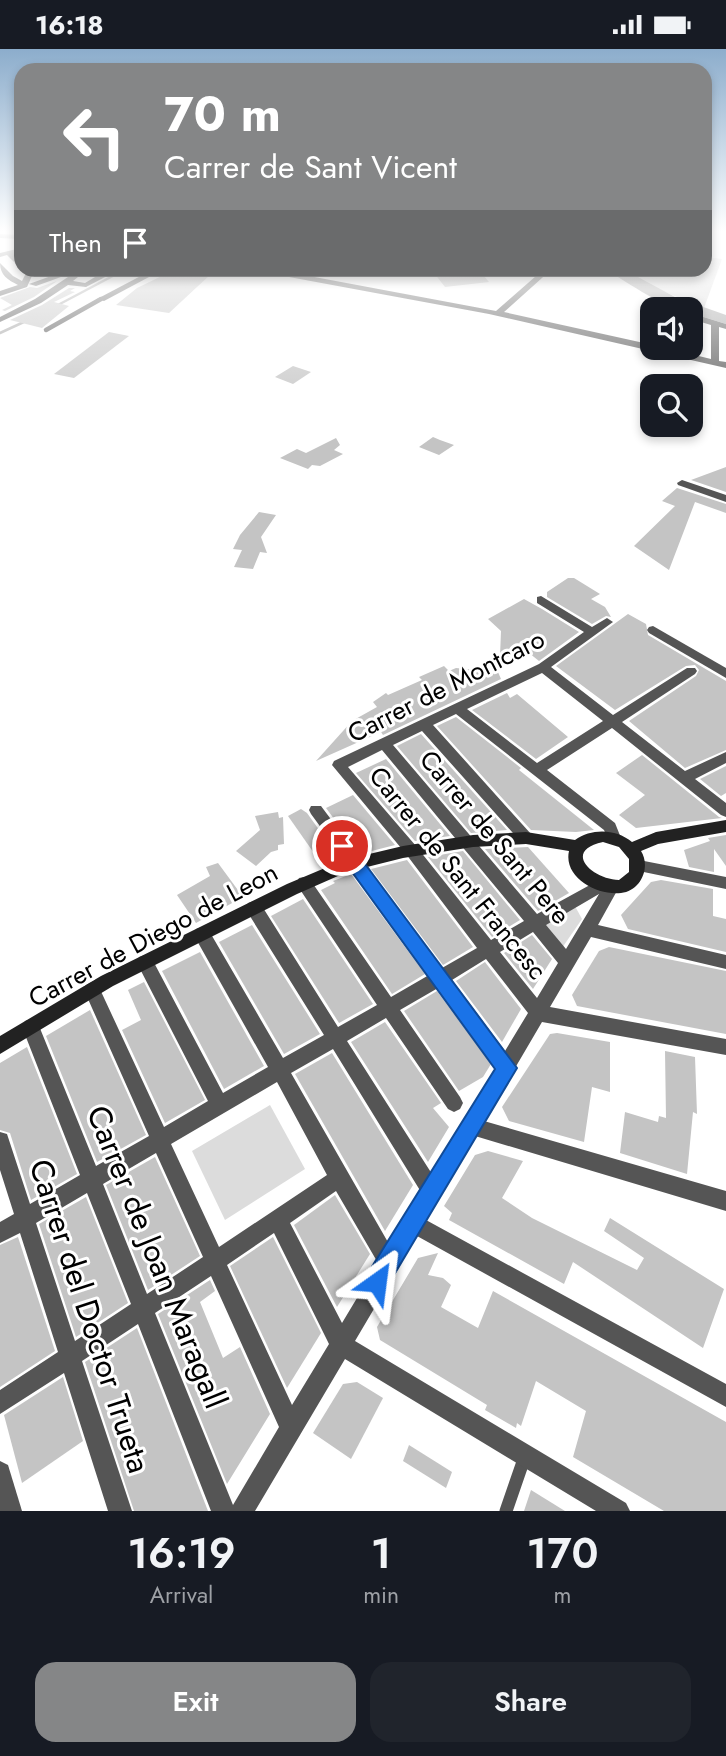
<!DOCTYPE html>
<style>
:root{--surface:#171b24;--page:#20242c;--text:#f1f3f6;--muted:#9ea1a6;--accent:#858687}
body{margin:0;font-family:Jost,sans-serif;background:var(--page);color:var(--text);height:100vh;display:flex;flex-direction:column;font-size:26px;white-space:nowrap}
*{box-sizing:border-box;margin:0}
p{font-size:23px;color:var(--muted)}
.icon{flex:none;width:38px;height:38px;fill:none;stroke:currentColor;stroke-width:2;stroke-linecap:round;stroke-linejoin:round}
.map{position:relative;height:1462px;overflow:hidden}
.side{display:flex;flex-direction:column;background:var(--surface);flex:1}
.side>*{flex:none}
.guide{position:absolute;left:14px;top:14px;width:698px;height:214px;border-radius:21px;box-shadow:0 4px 10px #0003;background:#858687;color:#fff;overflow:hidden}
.tools{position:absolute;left:640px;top:248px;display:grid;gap:14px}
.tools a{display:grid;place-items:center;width:63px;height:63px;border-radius:14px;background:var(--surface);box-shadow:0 4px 10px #0003;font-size:35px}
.pin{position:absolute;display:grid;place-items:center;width:60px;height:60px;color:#fff;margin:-30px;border:4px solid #fff;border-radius:50%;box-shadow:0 2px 7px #0007}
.me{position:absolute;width:77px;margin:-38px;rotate:31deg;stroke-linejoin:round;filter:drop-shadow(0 0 5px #0008)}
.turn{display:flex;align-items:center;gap:24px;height:147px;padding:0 35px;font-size:32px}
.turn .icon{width:91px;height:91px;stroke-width:2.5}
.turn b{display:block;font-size:49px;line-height:60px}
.then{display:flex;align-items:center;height:66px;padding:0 35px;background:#0003;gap:14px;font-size:26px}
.eta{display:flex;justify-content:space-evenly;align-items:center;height:119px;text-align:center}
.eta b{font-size:42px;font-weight:600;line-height:49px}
.cta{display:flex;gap:14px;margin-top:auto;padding:14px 35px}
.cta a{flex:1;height:80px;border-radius:21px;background:var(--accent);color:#fff;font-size:28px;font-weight:600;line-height:80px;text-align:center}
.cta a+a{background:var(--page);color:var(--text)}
.status{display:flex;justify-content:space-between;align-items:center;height:49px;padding:0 35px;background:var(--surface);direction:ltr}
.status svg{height:19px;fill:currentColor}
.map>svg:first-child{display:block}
.green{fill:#dcdcdc}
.water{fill:#a3a3a3}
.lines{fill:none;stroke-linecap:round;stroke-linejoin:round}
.stream{stroke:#a3a3a3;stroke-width:2.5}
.building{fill:#c4c4c4}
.lane-far1{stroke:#555;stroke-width:4.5}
.lane{stroke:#555;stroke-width:13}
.street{fill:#555;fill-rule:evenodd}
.secondary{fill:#222;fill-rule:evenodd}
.route{fill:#1a73e8;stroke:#114b97;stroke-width:2}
.labels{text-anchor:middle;stroke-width:6;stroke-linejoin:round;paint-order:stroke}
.street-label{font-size:26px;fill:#000;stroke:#fff}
.near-street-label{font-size:32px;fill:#000;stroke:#fff}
</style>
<div class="status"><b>16:18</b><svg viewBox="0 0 49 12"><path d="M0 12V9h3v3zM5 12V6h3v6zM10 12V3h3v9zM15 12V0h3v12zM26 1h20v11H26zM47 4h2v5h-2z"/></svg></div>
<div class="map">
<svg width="726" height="1462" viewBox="0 0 726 1462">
<rect width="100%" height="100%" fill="#fff"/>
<g class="green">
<polygon points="705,208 722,210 704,259 650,237 625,221 705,220"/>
<polygon points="570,859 576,859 582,870 562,899 542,876"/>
<polygon points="270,1056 305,1120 225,1171 192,1102"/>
</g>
<path class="water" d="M 607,221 L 625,221 L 675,248 L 726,266 L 726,275 L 691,264 L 691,261 C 666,261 628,234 607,221 Z"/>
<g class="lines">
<g class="stream">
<polyline points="56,257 126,220"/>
<polyline points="0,284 26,272"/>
</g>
</g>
<g class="building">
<polygon points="431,220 478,220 489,233 445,238"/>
<polygon points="179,221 211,225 169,264 116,256 137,239 164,226 173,227"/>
<polygon points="57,232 34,248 5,262 2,261 12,256 0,249 30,238 37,239"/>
<polygon points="69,239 75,239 70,242 75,243 54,253 69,257 42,279 10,271 42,256"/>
<polygon points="109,283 129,287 74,329 54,325"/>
<polygon points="293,317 311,323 293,335 275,328"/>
<polygon points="433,388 440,391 454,396 439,406 419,398"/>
<polygon points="336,389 340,396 334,401 343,405 320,417 312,416 308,420 280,409 297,400 306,404"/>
<polygon points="726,418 726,443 691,431"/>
<polygon points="677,439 726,455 726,464 695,453 669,521 634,497 675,457 662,452"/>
<polygon points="259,463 276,466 261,488 267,504 260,503 253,520 234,518 242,501 233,500 240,486"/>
<polygon points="568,529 574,529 600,545 591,550 605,558 611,568 606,567 592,575 547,548 547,543"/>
<polygon points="524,550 542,560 579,583 539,612 529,604 524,609 500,607 501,582 488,570"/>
<polygon points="628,565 646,575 648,586 726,632 726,701 685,719 629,672 696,627 699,621 695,616 686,617 615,661 556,617"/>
<polygon points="444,617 449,622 456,619 498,623 501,630 383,686 381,683 316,712 352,672 377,658 373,653 386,644 388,646 422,631 419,628"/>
<polygon points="507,644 510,649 517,645 568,688 536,710 472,661"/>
<polygon points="456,668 521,719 519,721 594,781 576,783 531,781 437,677"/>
<polygon points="421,685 507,781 471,784 397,697"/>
<polygon points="642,706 719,768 722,769 636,779 619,766 645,746 616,724"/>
<polygon points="386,710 450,787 415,792 356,724"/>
<polygon points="726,717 726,744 721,747 700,730"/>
<polygon points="353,746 395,796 360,805 326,759"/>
<polygon points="301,760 307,764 340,810 323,817 288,767"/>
<polygon points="278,763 279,769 283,768 284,795 278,796 278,801 271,803 256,817 236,802 260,781 255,767"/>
<polygon points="726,786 726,817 714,800 714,823 689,818 684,801 710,792 708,789"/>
<polygon points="528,798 569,844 538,862 485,800"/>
<polygon points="463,802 520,871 492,888 428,808"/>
<polygon points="407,811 473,898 443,916 371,820"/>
<polygon points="218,814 243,848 196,874 177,846 210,827 206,818"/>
<polygon points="351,825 425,925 392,945 321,841 335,834 333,832"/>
<polygon points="661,831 713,840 713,867 726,870 726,903 628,880 621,866 651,833"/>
<polygon points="303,850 373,955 339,974 271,867"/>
<polygon points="252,876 320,985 284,1005 219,893"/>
<polygon points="532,886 552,910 533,940 504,904"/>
<polygon points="609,898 726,922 726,985 577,957 572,946 599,902"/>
<polygon points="200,903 264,1017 224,1040 162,922"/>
<polygon points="485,913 521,960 502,993 456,932"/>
<polygon points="144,933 205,1051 165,1074 122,981 141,971 128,941"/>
<polygon points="437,942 491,1015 483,1028 459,1042 404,962"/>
<polygon points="90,961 146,1086 97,1113 46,987"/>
<polygon points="385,973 441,1054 433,1059 449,1078 428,1113 351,993"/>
<polygon points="557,984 610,993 610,1043 592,1038 584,1093 509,1072 502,1058 550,985"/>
<polygon points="27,998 77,1125 31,1151 10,1084 0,1081 0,1014"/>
<polygon points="665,1002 695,1008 697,1065 693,1063 687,1125 620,1104 625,1063 658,1073 659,1067 666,1069"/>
<polygon points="332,1004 413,1136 385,1182 295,1025"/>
<polygon points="488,1102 523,1112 502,1149 532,1169 637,1221 644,1209 604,1182 610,1169 724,1240 703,1299 573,1213 564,1235 449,1171 452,1164 444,1157 475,1106"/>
<polygon points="155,1108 200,1207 148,1241 106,1136"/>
<polygon points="335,1146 370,1205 337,1258 294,1176"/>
<polygon points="86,1148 128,1254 76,1288 39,1175"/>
<polygon points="18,1188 55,1302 0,1338 0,1196"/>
<polygon points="273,1188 321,1284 287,1339 230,1217"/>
<polygon points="438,1204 428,1226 443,1229 451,1236 441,1258 478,1279 493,1242 726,1373 726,1462 664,1462 573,1408 586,1362 536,1332 521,1377 517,1374 516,1379 485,1361 487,1356 380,1291 377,1278 418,1209"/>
<polygon points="210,1231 215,1242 200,1253 223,1309 240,1298 270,1365 227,1435 158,1265"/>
<polygon points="137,1279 208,1462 134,1462 85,1313"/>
<polygon points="63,1328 83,1392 22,1434 4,1366"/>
<polygon points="357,1333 383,1349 351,1410 313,1384 343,1335"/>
<polygon points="409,1396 452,1423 446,1439 403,1412"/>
<polygon points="531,1441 565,1462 524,1462"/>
</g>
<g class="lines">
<polyline class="lane-far1" points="46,281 101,250"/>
<polyline class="lane" points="506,1462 525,1407"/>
<g class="street">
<polygon points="0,185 21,186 21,190 0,189"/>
<polygon points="21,199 21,203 14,205 21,213 21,220 7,206 0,208 0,204"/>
<path d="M 0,214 L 13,227 L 22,232 L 28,220 L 35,220 L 27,238 L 0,247 L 0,242 L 18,236 C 8,231 0,226 0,214 Z"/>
<polygon points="90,220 87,224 70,221 71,220"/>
<polygon points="154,220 164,220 104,252 97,250"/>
<polygon points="246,220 267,220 309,227 496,262 544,220 552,220 504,263 653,296 653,299 666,299 711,310 711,276 691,270 691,265 694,265 726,275 726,280 719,278 719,312 726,313 726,319 489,265"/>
<polygon points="65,222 72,224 36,237 29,235"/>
<polygon points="100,225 107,227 86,238 68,236 41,254 0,273 0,268 35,250 71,226 78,228 73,232 85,234"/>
<polygon points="682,431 726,446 726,453 678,436 677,434"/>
<path d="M 541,547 L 592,578 L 607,569 L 613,573 L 551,618 L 613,666 L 687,619 L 695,619 L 697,622 L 695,625 L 622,673 L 685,722 L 726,703 L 726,714 L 695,730 L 726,754 L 726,768 L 721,766 L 612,679 L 547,721 L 615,774 L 621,789 L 619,793 L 609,793 L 604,781 L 456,665 L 433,676 L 531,785 L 533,789 L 531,793 L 521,793 L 422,682 L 393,696 L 537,865 L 599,831 L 606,835 L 615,835 L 618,840 L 598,876 L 726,906 L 726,920 L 591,888 L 550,958 L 726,990 L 726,1006 L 542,973 L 484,1072 L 726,1142 L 726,1162 L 475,1087 L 426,1171 L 726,1335 L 726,1358 L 417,1187 L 355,1292 L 626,1454 L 630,1462 L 596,1462 L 345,1310 L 255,1462 L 211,1462 L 138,1275 L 82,1312 L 132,1462 L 108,1462 L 64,1324 L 0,1365 L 0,1341 L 58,1303 L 20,1184 L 0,1194 L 0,1173 L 14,1165 L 0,1121 L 0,1083 L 7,1085 L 30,1155 L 80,1126 L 22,978 L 25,972 L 31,970 L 37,972 L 96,1117 L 149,1087 L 84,941 L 86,936 L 92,933 L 98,936 L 164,1078 L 208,1052 L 139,918 L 137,913 L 139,908 L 145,906 L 151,908 L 223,1044 L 268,1018 L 196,890 L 194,885 L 196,880 L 202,878 L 208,880 L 283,1009 L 324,986 L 248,864 L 246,859 L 248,854 L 254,852 L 260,854 L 338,978 L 377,956 L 299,839 L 296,834 L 299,829 L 304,828 L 309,829 L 391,948 L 429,926 L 311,765 L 309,761 L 311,757 L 321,757 L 442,919 L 477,899 L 406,805 L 332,716 L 334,712 L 539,615 L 584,583 L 537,554 L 537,548 ZM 542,624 L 603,672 L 537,714 L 467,660 ZM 382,701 L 524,872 L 491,891 L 416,797 L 348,718 ZM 599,845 L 566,900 L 546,876 ZM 533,883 L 558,914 L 537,949 L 500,903 ZM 486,910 L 528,964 L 505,1002 L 452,931 ZM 438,939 L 496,1018 L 432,1125 L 347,992 L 386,969 L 448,1060 L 454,1063 L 460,1060 L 463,1054 L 460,1048 L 400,961 ZM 333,1000 L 421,1143 L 389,1195 L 291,1024 ZM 277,1033 L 327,1126 L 219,1198 L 171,1095 ZM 156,1104 L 203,1208 L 147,1245 L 103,1135 ZM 336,1142 L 378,1214 L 342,1274 L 290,1174 ZM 87,1144 L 131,1255 L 75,1292 L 36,1174 ZM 274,1184 L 329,1295 L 292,1356 L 227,1216 ZM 211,1227 L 279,1378 L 233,1456 L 155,1264 Z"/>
<polygon points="653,577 726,619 726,629 649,584 647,581 649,578"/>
<polygon points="639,811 726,828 726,840 634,821 631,817 634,813"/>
<polygon points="0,1412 8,1416 22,1462 0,1462"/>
</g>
<path class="secondary" d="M 726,771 L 726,783 L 658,795 L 641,802 C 651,818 641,842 621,844 C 598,847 563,829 569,802 L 526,795 L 473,798 L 403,809 L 347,823 L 297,845 L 113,937 L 0,1005 L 0,987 L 101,927 L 287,835 L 344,811 L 403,797 L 473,786 L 526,783 L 575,791 C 592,779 616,780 632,793 L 656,783 ZM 603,793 L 619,798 L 629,810 L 629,823 L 619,831 C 592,830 562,802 603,793 Z"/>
</g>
<linearGradient id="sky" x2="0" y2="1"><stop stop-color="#8cadcc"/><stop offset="0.47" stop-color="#fff"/><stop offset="1" stop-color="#fff" stop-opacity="0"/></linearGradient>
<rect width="726" height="387" fill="url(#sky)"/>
<polygon class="route" points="342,790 348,792 517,1019 385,1241 377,1244 368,1241 365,1233 368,1224 495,1020 336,801 334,797 336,792"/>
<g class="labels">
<g class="street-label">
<text transform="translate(446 637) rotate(-27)" y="9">Carrer de Montcaro</text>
<text transform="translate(495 788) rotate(50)" y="9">Carrer de Sant Pere</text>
<text transform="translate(458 824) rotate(51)" y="9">Carrer de Sant Francesc</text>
<text transform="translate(153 886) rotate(-28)" y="9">Carrer de Diego de Leon</text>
</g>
<g class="near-street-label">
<text transform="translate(157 1208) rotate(68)" y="11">Carrer de Joan Maragall</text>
<text transform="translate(90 1267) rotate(72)" y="11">Carrer del Doctor Trueta</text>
</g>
</g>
</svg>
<div class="tools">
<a><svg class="icon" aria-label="sound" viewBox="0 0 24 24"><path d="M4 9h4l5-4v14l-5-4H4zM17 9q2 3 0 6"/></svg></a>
<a><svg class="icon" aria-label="search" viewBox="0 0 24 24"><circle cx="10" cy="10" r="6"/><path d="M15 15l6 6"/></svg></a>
</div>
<div class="pin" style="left:342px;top:797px;background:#d93025"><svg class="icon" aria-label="arrive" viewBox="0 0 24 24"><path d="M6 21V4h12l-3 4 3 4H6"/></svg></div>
<svg class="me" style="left:377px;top:1233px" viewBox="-20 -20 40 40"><path d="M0-17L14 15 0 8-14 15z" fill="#1a73e8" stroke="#fff" stroke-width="4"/></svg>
<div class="guide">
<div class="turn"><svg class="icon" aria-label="left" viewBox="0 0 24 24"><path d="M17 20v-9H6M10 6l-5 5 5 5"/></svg><div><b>70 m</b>Carrer de Sant Vicent</div></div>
<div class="then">Then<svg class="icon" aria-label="arrive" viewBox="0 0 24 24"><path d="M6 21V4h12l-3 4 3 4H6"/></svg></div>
</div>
</div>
<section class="side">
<div class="eta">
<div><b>16:19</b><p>Arrival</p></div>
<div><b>1</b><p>min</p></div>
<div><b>170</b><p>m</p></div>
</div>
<div class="cta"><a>Exit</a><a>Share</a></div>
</section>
